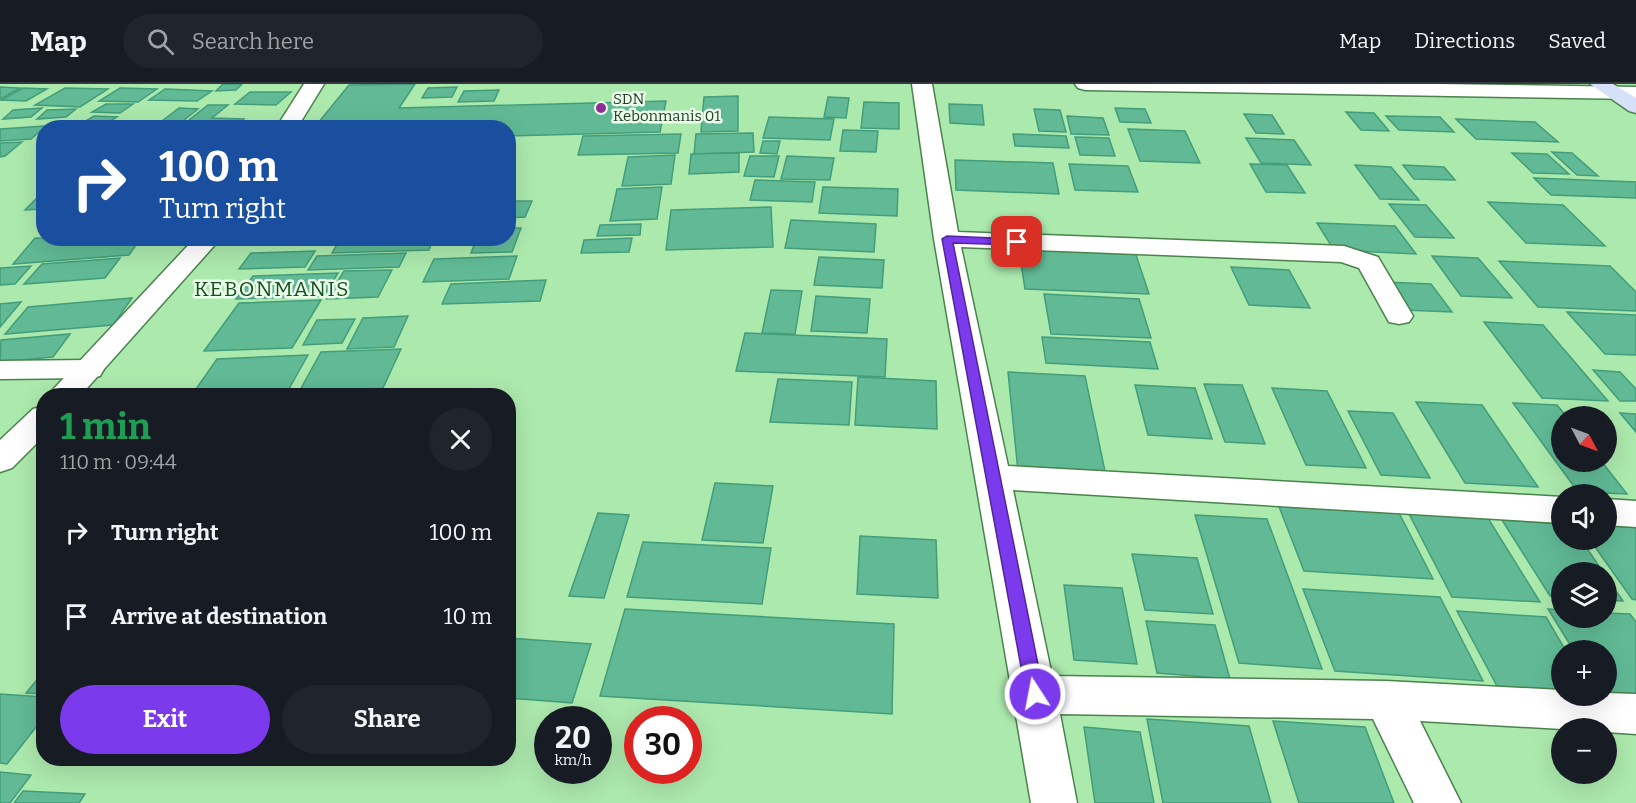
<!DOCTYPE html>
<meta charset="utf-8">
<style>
:root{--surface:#171b24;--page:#20242c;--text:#f1f3f6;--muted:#9ea1a6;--line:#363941;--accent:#7c3aed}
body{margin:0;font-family:Bitter,serif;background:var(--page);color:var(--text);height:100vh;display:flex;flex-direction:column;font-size:22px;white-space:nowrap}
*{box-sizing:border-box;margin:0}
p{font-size:20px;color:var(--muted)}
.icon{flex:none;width:33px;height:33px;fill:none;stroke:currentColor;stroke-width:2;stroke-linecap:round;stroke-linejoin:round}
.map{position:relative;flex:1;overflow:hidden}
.panel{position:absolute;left:36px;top:304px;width:480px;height:378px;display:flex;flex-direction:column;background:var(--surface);border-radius:24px;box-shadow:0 6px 24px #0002}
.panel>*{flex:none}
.top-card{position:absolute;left:36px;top:36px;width:480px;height:126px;border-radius:24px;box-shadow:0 6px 24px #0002;background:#1a4fa0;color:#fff;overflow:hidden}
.needle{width:39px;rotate:131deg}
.controls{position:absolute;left:1551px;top:322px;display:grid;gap:12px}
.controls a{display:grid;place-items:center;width:66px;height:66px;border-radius:50%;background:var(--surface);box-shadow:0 6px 24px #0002;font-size:30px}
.speed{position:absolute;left:534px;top:622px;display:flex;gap:12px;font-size:30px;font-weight:700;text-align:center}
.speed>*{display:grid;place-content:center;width:78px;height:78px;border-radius:50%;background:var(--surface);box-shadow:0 6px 24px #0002;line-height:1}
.speed small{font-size:15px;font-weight:400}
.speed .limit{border:9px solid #d22;background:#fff;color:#111}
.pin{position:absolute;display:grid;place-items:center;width:51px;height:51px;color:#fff;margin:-26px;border-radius:12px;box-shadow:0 3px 9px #0006}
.me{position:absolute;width:66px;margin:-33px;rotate:349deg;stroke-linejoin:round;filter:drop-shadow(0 0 4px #0008)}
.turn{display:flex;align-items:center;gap:21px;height:126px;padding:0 24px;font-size:27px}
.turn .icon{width:78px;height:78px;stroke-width:2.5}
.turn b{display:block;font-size:42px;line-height:51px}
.round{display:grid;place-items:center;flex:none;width:63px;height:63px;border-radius:32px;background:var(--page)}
.summary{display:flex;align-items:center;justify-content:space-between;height:102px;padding:0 24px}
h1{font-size:36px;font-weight:700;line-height:45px;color:#1e9e55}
.cta{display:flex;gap:12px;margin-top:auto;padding:12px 24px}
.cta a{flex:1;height:69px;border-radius:36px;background:var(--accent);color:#fff;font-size:24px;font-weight:700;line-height:69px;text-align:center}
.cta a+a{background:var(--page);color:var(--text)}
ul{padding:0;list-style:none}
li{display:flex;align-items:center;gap:18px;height:84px;padding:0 24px}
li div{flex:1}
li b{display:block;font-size:22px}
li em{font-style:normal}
header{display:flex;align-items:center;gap:36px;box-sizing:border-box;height:84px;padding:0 30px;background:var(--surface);border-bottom:2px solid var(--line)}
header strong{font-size:28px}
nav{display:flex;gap:33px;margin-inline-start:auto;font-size:21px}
.search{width:420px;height:54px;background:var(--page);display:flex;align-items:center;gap:15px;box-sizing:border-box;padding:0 21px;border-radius:33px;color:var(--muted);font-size:22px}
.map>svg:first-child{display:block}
.building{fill:#61ba95;stroke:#439d7a;stroke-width:1.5}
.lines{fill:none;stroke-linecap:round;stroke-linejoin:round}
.minor-casing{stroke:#4a834d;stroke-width:3}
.tertiary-casing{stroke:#4a834d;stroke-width:3}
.secondary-casing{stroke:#4a834d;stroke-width:3}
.minor{fill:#fff;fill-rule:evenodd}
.tertiary{fill:#fff;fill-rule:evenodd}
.secondary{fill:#d6e1f9;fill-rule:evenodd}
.route{fill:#7c3aed;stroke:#51269a;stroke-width:1.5}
.poi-dot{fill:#8e2d95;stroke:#ebfdeb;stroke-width:2}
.labels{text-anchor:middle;stroke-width:5;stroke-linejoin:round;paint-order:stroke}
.far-poi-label{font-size:15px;fill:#263e26;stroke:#ebfdeb;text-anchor:start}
.quarter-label{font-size:21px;letter-spacing:1.5px;fill:#17511d;stroke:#ebfdeb}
</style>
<header>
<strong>Map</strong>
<div class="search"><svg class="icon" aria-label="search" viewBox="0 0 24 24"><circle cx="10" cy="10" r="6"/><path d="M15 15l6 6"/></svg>Search here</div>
<nav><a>Map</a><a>Directions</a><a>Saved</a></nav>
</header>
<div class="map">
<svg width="1636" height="719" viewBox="0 0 1636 719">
<rect width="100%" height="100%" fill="#ace9ad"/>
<g class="building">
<polygon points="223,0 242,0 236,6 216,7"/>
<polygon points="415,0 399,24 666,17 660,48 508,52 508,44 314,44 349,1"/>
<polygon points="0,3 20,4 0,15"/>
<polygon points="457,3 452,13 422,14 428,4"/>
<polygon points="23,4 47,5 26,17 1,16"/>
<polygon points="65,4 108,5 80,23 35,21"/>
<polygon points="120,4 157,5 138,18 99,17"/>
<polygon points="165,5 212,7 197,17 149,16"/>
<polygon points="499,6 494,17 458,18 464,7"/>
<polygon points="250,8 291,8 276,21 235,20"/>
<polygon points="738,12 738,47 701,48 704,13"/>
<polygon points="828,13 849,14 846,34 824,33"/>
<polygon points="864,18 899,19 899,45 861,44"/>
<polygon points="106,20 133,20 120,29 92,28"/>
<polygon points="949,20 982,21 984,41 950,39"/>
<polygon points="208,21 228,21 212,34 244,35 233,44 179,44"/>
<polygon points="42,24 31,33 3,35 13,26"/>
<polygon points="179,24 198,25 174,44 153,44"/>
<polygon points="1115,24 1145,25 1151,39 1120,38"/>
<polygon points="76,25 66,33 37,35 47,26"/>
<polygon points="1034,25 1060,26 1066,48 1039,47"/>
<polygon points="1346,28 1374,29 1389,47 1361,46"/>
<polygon points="1244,30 1272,31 1284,50 1256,49"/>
<polygon points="94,32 117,33 99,44 74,44"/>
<polygon points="1067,32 1103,34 1109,51 1071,50"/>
<polygon points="1386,32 1440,33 1454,48 1399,46"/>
<polygon points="769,33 834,35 830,56 763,54"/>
<polygon points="1456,35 1535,38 1558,58 1476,55"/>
<polygon points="46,42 31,55 0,57 0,45"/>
<polygon points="1128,45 1185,47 1200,79 1140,77"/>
<polygon points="843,46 878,47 876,68 840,67"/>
<polygon points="753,49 754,68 694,70 696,50"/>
<polygon points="681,50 678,69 578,71 583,52"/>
<polygon points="1013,50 1066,52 1069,64 1015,62"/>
<polygon points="1075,53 1109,54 1115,72 1080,71"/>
<polygon points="1246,54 1294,56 1311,81 1261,79"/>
<polygon points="763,57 780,57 777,70 760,69"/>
<polygon points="22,58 5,72 0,73 0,59"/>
<polygon points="1552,68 1572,69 1598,92 1577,91"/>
<polygon points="739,69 739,88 689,90 691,70"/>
<polygon points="1512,69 1547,70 1569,90 1533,89"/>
<polygon points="675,71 671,100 622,102 628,73"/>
<polygon points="750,72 779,72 774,93 744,92"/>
<polygon points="787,72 834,74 830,96 781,95"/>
<polygon points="955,76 1053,79 1059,110 956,106"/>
<polygon points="1069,80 1128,82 1138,108 1075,106"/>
<polygon points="1250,80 1287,81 1305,109 1266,108"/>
<polygon points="1355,81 1391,83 1419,116 1380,115"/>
<polygon points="1403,81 1444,83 1455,96 1414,95"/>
<polygon points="1534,94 1636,98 1636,114 1551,111"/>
<polygon points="755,96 815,98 812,118 750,116"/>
<polygon points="662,103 657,135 610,137 617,105"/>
<polygon points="823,103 898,105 897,132 819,129"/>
<polygon points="44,107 44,125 25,126"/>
<polygon points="508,117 532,117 525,133 508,134"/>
<polygon points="1488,118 1563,121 1605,162 1526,159"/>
<polygon points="1389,120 1426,121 1454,154 1415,153"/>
<polygon points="771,123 773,163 666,166 671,126"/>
<polygon points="791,136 876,140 874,168 785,164"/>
<polygon points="1317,139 1395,142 1416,170 1334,166"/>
<polygon points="641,140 640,151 597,152 600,141"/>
<polygon points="508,144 521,144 512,168 471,169 477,154 508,154"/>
<polygon points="35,154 141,154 129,171 13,180"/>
<polygon points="341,154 434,154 429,166 332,169"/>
<polygon points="632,154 629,168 581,169 584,156"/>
<polygon points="1018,160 1134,165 1149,210 1025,205"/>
<polygon points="315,167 305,183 239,185 251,169"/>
<polygon points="406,169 399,183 308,186 317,172"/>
<polygon points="517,172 509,195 423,198 434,175"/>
<polygon points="1432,172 1478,174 1512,214 1461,212"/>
<polygon points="819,173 884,176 882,204 814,201"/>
<polygon points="120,174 105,194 24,200 42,180"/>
<polygon points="1499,177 1610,182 1636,208 1636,227 1538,223"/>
<polygon points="31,182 15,200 0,201 0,184"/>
<polygon points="1231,183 1289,186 1310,224 1249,221"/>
<polygon points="392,186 378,213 327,215 344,187"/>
<polygon points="338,189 324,212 236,215 253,192"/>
<polygon points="546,196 540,217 442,220 451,200"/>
<polygon points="1385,198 1431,200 1452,228 1404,226"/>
<polygon points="771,206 802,207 795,250 762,249"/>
<polygon points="1044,210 1139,215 1151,254 1051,250"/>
<polygon points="816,212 870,215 867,249 811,247"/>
<polygon points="132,214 113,241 5,250 28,223"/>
<polygon points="321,216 292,264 204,267 239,219"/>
<polygon points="21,218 0,243 0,220"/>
<polygon points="1567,228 1636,231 1636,271 1605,270"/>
<polygon points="408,232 394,263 347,265 363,234"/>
<polygon points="355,235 342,259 303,261 317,236"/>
<polygon points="1484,238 1543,241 1608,317 1542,314"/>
<polygon points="745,249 887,255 885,293 736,287"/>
<polygon points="70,250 53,273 0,278 1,256"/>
<polygon points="1042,253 1150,258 1158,285 1046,279"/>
<polygon points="401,265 383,304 299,308 321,268"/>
<polygon points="308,271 286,310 191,312 217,275"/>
<polygon points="1593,286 1620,288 1636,305 1636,317 1620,317"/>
<polygon points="1008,288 1085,292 1106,392 1018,387"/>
<polygon points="858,293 936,297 937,345 855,341"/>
<polygon points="778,295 852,298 849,341 770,338"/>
<polygon points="1204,300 1242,301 1265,360 1225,358"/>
<polygon points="1135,301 1195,304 1212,355 1148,351"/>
<polygon points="1272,304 1327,307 1366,384 1306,381"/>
<polygon points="1416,318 1482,321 1538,403 1465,399"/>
<polygon points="1513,319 1557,321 1567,333 1562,333 1562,378 1602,378 1627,410 1578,408"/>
<polygon points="1348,327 1393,329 1430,394 1381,391"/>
<polygon points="1620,329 1636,330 1636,348"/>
<polygon points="715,399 773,402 763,459 702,456"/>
<polygon points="1278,420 1398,427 1433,495 1304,487"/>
<polygon points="1407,426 1486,431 1540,518 1452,513"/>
<polygon points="598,429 629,431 604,514 569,512"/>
<polygon points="1195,431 1267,435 1322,585 1239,579"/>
<polygon points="1502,436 1562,440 1562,456 1581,456 1604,489 1562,489 1562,513 1550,512"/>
<polygon points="1606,442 1636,443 1636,516 1632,515 1590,456 1606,456"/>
<polygon points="860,452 936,456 938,514 857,510"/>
<polygon points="643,458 771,464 762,520 627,513"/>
<polygon points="1132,470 1197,474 1213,530 1145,526"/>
<polygon points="1606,493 1623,517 1606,516"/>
<polygon points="1064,501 1122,504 1137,580 1074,576"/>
<polygon points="1303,505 1440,513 1483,597 1335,587"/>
<polygon points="625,525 894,540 892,630 600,612"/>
<polygon points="1548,525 1562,526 1562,534 1606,534 1606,529 1630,530 1636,538 1636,614 1603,612 1606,612 1606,567 1574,567"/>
<polygon points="1457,527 1546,533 1566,567 1562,567 1562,607 1497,602"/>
<polygon points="1146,537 1215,541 1230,595 1157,589"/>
<polygon points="508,554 591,560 572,619 508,614"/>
<polygon points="44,587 44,610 26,609"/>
<polygon points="0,610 44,613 44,633 7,680 0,679"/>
<polygon points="1147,635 1249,642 1271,719 1163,719"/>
<polygon points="1273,637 1365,643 1394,719 1299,719"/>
<polygon points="1084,643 1140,648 1154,719 1095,719"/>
<polygon points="0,688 31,691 10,719 0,719"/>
<polygon points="23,707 85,710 79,719 14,719"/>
</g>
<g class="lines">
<g class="minor-casing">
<g id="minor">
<polygon points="912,0 932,0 958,148 1344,162 1378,173 1413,232 1409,238 1399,240 1389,238 1359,184 1341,178 961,163 1008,382 1562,413 1562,439 1013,406 1052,592 1386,597 1562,606 1562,612 1606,612 1606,609 1636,610 1636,650 1606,648 1606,645 1562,645 1420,637 1461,719 1414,719 1373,635 1060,630 1077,719 1031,719 934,155"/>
<polygon points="1075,0 1438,0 1636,3 1636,15 1085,6 1078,4"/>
<polygon points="89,276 100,278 104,285 100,292 89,294 0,295 0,277"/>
<polygon points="1606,415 1636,417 1636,443 1606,441"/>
</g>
</g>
<g class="tertiary-casing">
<g id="tertiary">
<polygon points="304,0 324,0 297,44 276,44"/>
<polygon points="195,154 221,154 80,312 47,312"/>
<polygon points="44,322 44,352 12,384 0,388 0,356 33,325"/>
</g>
</g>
<g class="secondary-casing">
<polygon id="secondary" points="1590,0 1613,0 1636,14 1636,29 1629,27"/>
</g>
<use href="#minor" class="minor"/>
<use href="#tertiary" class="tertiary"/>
<use href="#secondary" class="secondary"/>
</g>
<polygon class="route" points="947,152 1017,155 1023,158 1017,161 953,159 1044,610 1041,616 1035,618 1029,616 1026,610 942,155"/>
<circle class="poi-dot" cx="601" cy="24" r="6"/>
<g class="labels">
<g class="far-poi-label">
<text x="613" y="20">SDN<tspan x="613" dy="17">Kebonmanis 01</tspan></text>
</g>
<g class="quarter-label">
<text x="272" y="212">KEBONMANIS</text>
</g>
</g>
</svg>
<div class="controls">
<a><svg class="needle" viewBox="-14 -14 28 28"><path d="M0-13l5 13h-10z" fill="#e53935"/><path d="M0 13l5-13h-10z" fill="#9ea1a6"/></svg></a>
<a><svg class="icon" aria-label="sound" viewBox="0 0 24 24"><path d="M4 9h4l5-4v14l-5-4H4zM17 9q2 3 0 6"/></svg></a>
<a><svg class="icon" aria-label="layers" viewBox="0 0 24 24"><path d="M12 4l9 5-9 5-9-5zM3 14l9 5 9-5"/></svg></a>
<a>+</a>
<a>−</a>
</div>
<div class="speed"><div>20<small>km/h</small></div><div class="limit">30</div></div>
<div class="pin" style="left:1017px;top:158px;background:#d93025"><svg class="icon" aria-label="arrive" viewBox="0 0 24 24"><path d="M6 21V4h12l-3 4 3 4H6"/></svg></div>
<svg class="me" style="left:1035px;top:610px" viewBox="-20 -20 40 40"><circle r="17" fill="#7c3aed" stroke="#fff" stroke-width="3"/><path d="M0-11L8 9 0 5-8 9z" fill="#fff"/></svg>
<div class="top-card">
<div class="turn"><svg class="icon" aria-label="right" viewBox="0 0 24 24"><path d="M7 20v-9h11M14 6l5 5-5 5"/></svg><div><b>100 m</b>Turn right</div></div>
</div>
<section class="panel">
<div class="summary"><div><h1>1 min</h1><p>110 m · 09:44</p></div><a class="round"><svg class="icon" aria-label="close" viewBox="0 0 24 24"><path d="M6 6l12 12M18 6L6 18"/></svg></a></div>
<ul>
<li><svg class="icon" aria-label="right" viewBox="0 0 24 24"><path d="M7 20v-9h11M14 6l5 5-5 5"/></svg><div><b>Turn right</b></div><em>100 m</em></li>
<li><svg class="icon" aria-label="arrive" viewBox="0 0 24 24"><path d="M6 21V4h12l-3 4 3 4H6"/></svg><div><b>Arrive at destination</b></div><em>10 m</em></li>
</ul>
<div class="cta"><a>Exit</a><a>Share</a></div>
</section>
</div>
